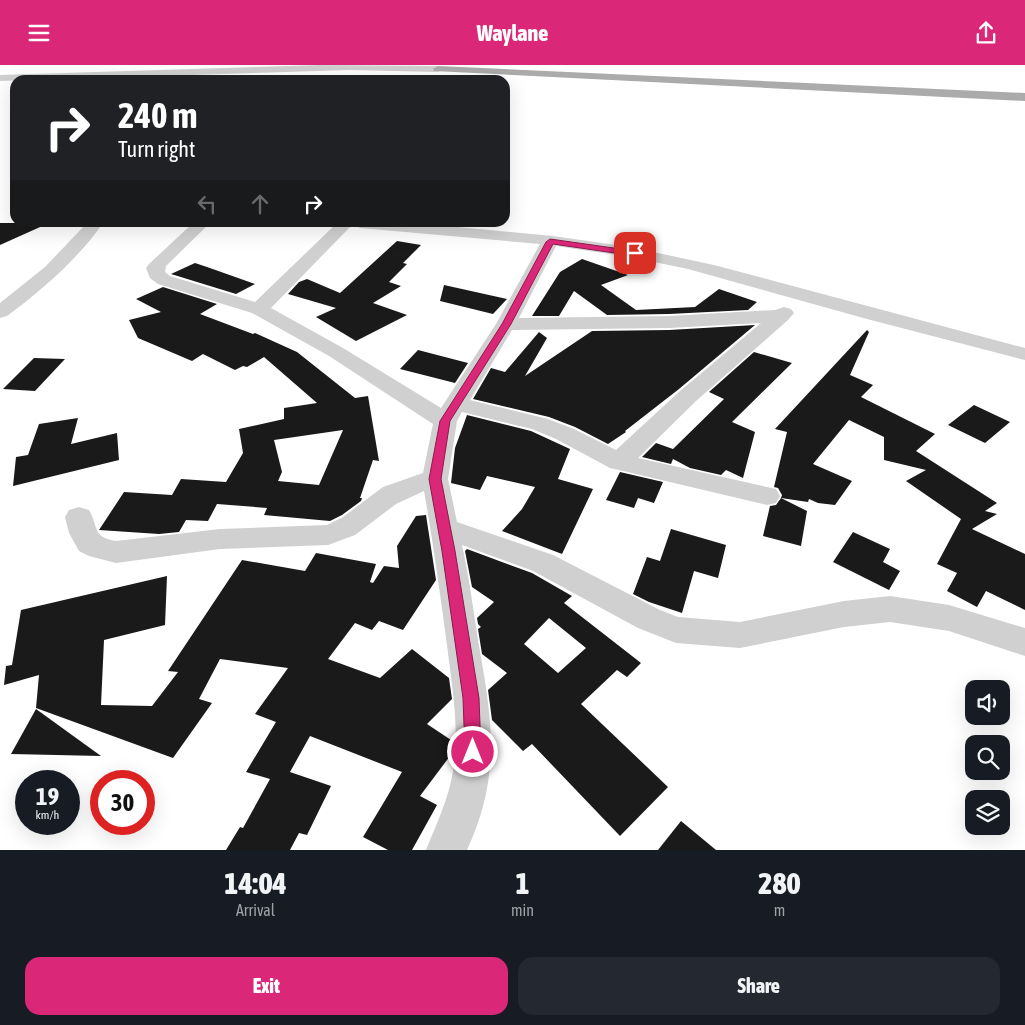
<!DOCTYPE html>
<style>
:root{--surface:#171b24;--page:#242831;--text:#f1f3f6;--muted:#9ea1a6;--accent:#db2777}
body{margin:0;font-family:"Asap Condensed",sans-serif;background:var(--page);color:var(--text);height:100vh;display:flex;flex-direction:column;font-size:19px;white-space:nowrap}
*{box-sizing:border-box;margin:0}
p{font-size:16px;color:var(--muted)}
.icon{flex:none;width:28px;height:28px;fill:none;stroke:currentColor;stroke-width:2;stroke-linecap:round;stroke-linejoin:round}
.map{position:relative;height:785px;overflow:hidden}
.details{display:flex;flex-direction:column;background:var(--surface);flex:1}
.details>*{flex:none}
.guide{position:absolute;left:10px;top:10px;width:500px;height:152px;border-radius:15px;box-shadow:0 5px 20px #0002;background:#202124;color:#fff;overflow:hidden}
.tools{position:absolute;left:965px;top:615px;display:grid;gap:10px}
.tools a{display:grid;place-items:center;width:45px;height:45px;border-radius:10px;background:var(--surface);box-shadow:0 5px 20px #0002;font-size:25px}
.speed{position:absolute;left:15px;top:705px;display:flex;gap:10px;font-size:25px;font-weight:700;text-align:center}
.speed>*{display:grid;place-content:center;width:65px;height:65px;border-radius:50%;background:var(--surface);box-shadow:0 5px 20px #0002;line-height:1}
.speed small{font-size:12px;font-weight:400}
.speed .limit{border:8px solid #d22;background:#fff;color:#111}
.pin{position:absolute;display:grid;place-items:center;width:42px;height:42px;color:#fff;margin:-21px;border-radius:10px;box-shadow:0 2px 8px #0006}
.me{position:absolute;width:55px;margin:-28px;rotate:0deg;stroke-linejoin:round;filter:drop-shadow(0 0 4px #0008)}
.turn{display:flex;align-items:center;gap:18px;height:105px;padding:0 25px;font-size:22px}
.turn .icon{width:65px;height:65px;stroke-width:2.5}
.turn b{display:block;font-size:35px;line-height:42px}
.lanes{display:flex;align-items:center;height:48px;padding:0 25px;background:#0003;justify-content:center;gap:25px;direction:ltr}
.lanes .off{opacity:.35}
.eta{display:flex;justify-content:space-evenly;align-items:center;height:85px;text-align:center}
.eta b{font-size:30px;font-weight:800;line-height:35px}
.button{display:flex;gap:10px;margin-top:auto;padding:10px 25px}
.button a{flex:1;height:58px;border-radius:15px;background:var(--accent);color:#fff;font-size:20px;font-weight:800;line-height:58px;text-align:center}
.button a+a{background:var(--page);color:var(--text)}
header{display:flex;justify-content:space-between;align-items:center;height:65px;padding:0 25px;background:var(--accent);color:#fff;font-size:22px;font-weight:800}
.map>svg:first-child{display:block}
.building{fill:#1a1a1a;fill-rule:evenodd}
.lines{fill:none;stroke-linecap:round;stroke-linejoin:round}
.minor{fill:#d0d0d0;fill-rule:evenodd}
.major{fill:#ababab;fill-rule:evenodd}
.route{fill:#db2777;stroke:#8e194d}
</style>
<header><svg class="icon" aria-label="menu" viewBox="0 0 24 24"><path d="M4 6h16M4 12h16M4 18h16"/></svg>Waylane<svg class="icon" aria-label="share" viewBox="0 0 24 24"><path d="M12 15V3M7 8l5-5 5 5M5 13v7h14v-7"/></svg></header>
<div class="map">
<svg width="1025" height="785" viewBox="0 0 1025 785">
<rect width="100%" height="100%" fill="#fff"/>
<g class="building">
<polygon points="0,158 49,158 0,180"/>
<polygon points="397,176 421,180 403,198 407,199 389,217 401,221 373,238 407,250 356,276 316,252 336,243 288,229 299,217 307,214 340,228"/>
<polygon points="582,194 628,210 601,220 636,245 695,242 719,224 757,237 748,245 669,249 607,250 574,226 559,251 532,251 560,207"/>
<polygon points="195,198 207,202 255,219 236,229 171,209"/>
<polygon points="444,220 507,234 493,249 440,236"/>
<path d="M 163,222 L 217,239 L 200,249 L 253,269 L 255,268 L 297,287 L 355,333 L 368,331 L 379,396 L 373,395 L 360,433 L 362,433 L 361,436 L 342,450 L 330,456 L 264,450 L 267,443 L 217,439 L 208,456 L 186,455 L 179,467 L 159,469 L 99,465 L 124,427 L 172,430 L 181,414 L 226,417 L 243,388 L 239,364 L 284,354 L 284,343 L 317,338 L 264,292 L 247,302 L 243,301 L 235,305 L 203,289 L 192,296 L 138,273 L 129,255 L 161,247 L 136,234 ZM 343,365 L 319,420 L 278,416 L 282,407 L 274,375 Z"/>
<polygon points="755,260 679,324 625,366 626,367 608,379 575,362 549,352 473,334 491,303 505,307 539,267 547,273 525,311 592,266 669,265"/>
<polygon points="867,265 869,267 850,310 873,320 861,332 935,369 916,386 997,438 985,446 997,449 972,464 1025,489 1025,545 986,526 977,542 947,526 957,508 937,499 961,454 906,416 926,405 884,395 884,372 849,355 813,399 852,416 835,440 818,438 809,434 808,437 781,433 782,430 778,423 774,422 787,367 775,364"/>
<polygon points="418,285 468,298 455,318 400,304"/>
<polygon points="754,287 792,298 732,357 755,367 743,413 726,405 721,410 690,403 673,394 671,399 642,392 656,378 673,384 724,334 709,327"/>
<polygon points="34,293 65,294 35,326 3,324"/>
<polygon points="974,340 1010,357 985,378 948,360"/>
<polygon points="467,350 531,366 570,384 558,414 593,424 562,489 502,466 522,444 535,422 487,411 480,425 451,418 455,383"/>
<polygon points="78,353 71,379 117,368 119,395 13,421 16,392 28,390 39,359"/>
<polygon points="620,407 663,417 654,438 638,433 634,443 606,435"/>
<polygon points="781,433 807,446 801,481 763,471 770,441 776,440"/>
<polygon points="426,450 436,515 403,565 379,556 372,565 355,558 328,594 380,613 412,584 449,613 452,634 427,659 454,677 453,687 420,731 437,740 412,785 388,785 363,772 402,707 310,671 290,707 331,721 307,770 299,768 290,785 226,785 240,762 243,763 270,714 246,707 276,657 255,649 288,603 220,594 199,634 212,638 173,693 36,643 39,610 4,620 6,601 12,600 21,545 167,511 165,560 104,575 101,640 152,641 178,607 168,606 242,495 305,506 316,488 376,499 370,517 373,518 384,501 399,503 397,481 416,451"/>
<polygon points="671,464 726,480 718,513 694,506 682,548 649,537 633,529 647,492 660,496"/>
<polygon points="853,467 890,484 883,497 900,506 889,525 833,497"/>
<path d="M 467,484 L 532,508 L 572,531 L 564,538 L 641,598 L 627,612 L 617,605 L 581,639 L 668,722 L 620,771 L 532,679 L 523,686 L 492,655 L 488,625 L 507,608 L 482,589 L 478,564 L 481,562 L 478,559 L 477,553 L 494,537 L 472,522 L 465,486 ZM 549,553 L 586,583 L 558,608 L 524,579 Z"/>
<polygon points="36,644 101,691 11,689"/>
<polygon points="681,756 716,785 658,785"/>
</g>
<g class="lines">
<g class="minor">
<polygon points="320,0 438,1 443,4 438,7 350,5 0,16 0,10"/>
<path d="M 87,158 L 103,158 C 78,194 42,225 7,251 L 0,253 L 0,238 L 45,202 Z"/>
<path d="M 193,158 L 210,158 L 166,201 L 165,207 L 170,211 L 255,237 L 337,158 L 411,158 L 437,160 L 553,171 L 630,182 L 714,200 L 1025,283 L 1025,295 L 867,254 L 688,204 L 630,192 L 556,181 L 519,253 L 669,251 L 775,245 L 784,242 L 791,244 L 794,248 L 788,255 L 696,336 L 638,393 L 767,422 L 776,424 L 780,431 L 776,438 L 767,440 L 619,405 L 610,403 L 556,374 L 532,364 L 462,347 L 457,356 L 448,414 L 457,457 L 553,490 L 660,545 L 678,552 L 740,557 L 844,536 L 890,531 L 949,540 L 1025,563 L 1025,591 L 949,566 L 890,557 L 844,562 L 740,583 L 676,578 L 638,563 L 533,506 L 462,480 C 469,511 473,543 478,575 C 492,654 502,709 467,785 L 426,785 C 436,760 449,733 453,706 C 460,664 452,622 447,580 C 440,528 433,477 424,426 L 396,439 L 355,470 L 328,480 L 220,484 L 116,498 L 89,491 L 79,486 L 69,468 L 65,452 L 69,445 L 79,442 L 89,445 C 99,463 92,472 116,476 L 220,464 L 327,460 L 343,452 L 383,422 L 423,408 L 433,359 L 329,291 L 252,248 L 158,219 L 150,213 L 146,203 L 149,199 ZM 353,159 L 360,163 L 540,179 L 496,259 L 441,343 L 343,283 L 271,243 ZM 761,258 L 680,326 L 616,385 L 574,364 L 548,354 L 470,335 L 512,265 L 669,263 Z"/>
</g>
<polygon class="major" points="438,1 1025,28 1025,36 434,6 433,4"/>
</g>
<polygon class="route" points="550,174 635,186 639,188 635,191 553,179 511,259 450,356 441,414 455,486 479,633 481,687 479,693 473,695 467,693 465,687 463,633 442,486 429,414 440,356 502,259 546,177"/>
</svg>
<div class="tools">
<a><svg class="icon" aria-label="sound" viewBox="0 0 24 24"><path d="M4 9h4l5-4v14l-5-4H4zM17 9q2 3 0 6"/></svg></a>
<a><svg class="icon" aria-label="search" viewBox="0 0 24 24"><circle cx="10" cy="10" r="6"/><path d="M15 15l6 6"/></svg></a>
<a><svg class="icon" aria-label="layers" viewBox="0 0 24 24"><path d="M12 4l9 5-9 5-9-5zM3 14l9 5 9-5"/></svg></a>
</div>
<div class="speed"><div>19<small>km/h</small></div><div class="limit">30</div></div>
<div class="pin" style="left:635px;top:188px;background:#d93025"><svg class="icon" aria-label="arrive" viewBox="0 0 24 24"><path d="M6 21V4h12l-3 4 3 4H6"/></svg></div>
<svg class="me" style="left:473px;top:687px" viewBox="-20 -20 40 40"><circle r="17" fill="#db2777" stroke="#fff" stroke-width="3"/><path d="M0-11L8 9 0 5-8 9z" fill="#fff"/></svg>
<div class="guide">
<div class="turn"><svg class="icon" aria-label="right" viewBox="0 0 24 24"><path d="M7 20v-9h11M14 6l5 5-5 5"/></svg><div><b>240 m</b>Turn right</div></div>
<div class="lanes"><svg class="icon off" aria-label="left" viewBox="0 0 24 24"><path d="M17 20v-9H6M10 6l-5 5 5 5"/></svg><svg class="icon off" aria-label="ahead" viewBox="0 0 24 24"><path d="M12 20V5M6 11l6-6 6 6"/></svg><svg class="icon" aria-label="right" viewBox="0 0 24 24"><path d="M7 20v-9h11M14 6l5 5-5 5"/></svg></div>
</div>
</div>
<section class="details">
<div class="eta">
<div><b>14:04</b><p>Arrival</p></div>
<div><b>1</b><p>min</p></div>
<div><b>280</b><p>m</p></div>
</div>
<div class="button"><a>Exit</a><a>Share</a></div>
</section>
